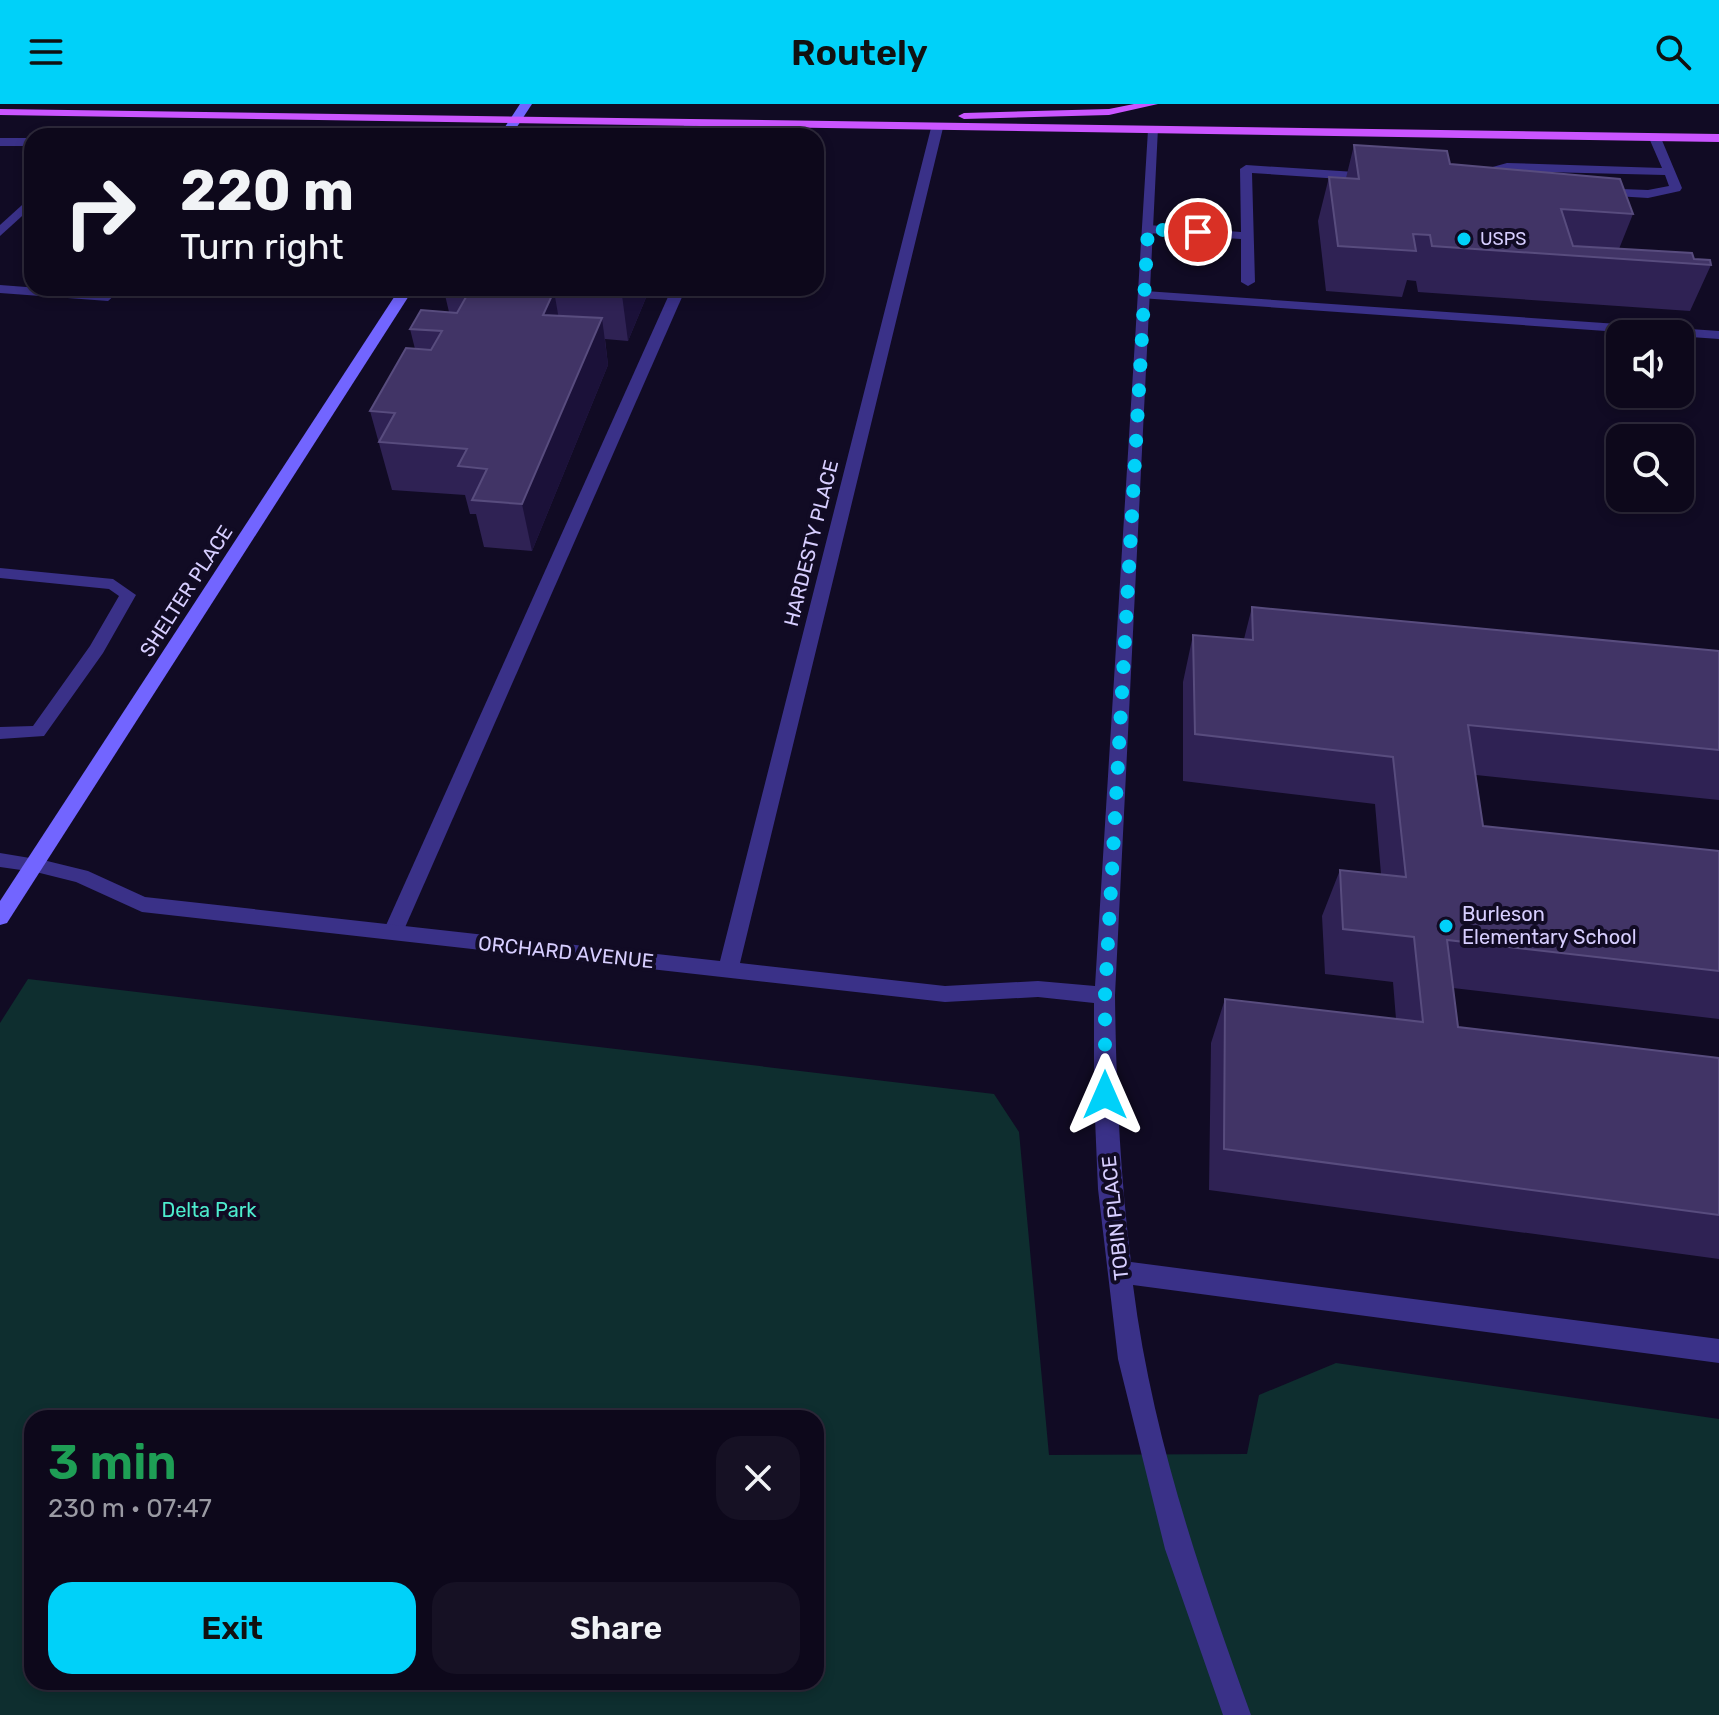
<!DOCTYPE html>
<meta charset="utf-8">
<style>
:root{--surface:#0d081b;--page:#161124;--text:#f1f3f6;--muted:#9a9aa3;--line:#2d293a;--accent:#00d1f9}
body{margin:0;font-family:Rubik,sans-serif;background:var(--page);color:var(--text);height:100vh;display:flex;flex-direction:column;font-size:30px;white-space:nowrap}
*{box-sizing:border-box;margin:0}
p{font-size:26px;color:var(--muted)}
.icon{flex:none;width:44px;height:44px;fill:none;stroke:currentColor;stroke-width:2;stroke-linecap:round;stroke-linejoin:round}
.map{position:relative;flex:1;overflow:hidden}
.drawer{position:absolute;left:24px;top:1306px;width:800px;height:280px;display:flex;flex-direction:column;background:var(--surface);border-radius:24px;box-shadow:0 4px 12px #0003,0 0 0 2px var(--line)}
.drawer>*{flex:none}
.hud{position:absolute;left:24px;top:24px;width:800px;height:168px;border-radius:24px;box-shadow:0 4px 12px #0003,0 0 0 2px var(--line);background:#0d081b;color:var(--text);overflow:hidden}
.buttons{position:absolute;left:1606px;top:216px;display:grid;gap:16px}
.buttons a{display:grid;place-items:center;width:88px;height:88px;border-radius:16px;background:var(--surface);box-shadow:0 4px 12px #0003,0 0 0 2px var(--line);font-size:40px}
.pin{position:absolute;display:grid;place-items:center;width:68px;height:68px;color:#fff;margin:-34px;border:4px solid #fff;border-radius:50%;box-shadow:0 2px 8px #0007}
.me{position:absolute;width:88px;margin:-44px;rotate:0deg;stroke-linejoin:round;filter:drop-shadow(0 0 6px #0008)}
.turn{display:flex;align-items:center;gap:28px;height:168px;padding:0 24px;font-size:36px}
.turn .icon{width:104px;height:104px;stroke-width:2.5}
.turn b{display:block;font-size:56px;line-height:68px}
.round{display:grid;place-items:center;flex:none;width:84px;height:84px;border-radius:24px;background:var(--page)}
.summary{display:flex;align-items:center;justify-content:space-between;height:136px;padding:0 24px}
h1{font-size:48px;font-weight:600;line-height:60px;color:#1e9e55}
.primary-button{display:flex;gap:16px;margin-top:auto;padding:16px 24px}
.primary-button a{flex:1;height:92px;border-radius:24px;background:var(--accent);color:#111;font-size:32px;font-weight:600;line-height:92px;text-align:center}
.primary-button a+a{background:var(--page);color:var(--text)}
header{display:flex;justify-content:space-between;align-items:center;height:104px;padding:0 24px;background:var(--accent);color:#111;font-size:36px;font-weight:600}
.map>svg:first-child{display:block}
.green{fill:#0e2e2f;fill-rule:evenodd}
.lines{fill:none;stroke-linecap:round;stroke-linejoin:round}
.lane{fill:#3a3188;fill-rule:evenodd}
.street{fill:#3a3188;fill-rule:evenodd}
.secondary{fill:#7265ff;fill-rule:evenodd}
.primary{fill:#ca55ff;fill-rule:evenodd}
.wall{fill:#2f2254}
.shaded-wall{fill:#1b1139}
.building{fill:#413466;stroke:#584c7e;stroke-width:2}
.route{stroke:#00d1f9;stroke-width:14;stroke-dasharray:0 25.2}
.poi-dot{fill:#00d1f9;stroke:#110b24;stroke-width:3}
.labels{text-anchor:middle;stroke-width:8;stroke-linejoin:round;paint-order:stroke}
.far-poi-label{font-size:18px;fill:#d7ceff;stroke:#110b24;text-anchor:start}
.street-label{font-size:20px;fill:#d7ceff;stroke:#110b24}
.poi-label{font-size:20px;fill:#d7ceff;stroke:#110b24;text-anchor:start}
.park-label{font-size:20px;fill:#4decce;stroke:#110b24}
</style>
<header><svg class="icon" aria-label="menu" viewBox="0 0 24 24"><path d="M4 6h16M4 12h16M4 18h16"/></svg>Routely<svg class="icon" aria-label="search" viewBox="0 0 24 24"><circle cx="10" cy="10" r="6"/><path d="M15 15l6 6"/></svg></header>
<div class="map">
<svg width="1719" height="1611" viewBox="0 0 1719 1611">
<rect width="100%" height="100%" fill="#110b24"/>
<path class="green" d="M 28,875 L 994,990 L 1019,1028 L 1049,1351 L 1247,1350 L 1259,1291 L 1336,1259 L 1719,1315 L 1719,1611 L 0,1611 L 0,919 ZM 32,1314 L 816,1314 L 816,1578 L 32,1578 Z"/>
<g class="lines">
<g class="lane">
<polygon points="686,17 696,19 691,32 679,32"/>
<polygon points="752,17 758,20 752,32 740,32 748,18"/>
<polygon points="1655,30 1661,34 1682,84 1680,87 1648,94 1599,91 1593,87 1595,84 1648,86 1669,82 1665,71 1508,67 1499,69 1500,84 1490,81 1489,64 1507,59 1662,64 1649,34"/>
<rect x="0" y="34" width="32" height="8"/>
<polygon points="1246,61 1371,69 1377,73 1371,77 1252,69 1255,178 1248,182 1241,178 1241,135 1148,129 1142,125 1148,121 1241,128 1240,65"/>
<polygon points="32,92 32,103 0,132 0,121"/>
<polygon points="0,181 105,189 109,184 123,184 108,197 0,189"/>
<polygon points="672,184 686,184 403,828 400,834 386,834 383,828"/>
<polygon points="1145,187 1719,227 1719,235 1140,194 1140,188"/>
<polygon points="0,464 113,475 136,491 103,549 44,632 0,635 0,623 33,622 90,542 119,492 109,485 0,474"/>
<polygon points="0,749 42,756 45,761 42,766 35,768 0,763"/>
</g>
<path class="street" d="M 937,21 L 943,24 L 740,859 L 945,882 L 1038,877 L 1095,882 L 1148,26 L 1158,24 L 1115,891 C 1116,981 1120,1069 1131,1158 L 1719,1235 L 1719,1259 L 1133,1181 C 1152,1332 1200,1469 1251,1611 L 1223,1611 L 1165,1445 L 1118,1255 L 1098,1085 L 1094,991 L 1094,899 L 1038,893 L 945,898 L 142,808 L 76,778 L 28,766 L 25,761 L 28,756 L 35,754 L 88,767 L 145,793 L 720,857 L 931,24 Z"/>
<g class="secondary">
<polygon points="520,0 532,0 511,32 499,32"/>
<polygon points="400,184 414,184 7,819 0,821 0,797"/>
</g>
<g class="primary">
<polygon points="1134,0 1158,0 1109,11 964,15 958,12 964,9 1109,5"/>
<polygon points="0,5 1719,30 1719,38 0,11"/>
</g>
</g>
<g class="wall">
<polygon points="1354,41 1450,60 1633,110 1619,145 1694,155 1711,161 1690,207 1418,188 1416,177 1407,176 1402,193 1326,187 1318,117 1329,73 1346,74"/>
<polygon points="449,184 650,184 628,237 605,235 608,261 532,447 484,443 476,410 470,410 465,391 392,386 370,307 415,245 410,225 449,208 445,191"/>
<polygon points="1252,503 1719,547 1719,696 1476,671 1483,722 1719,747 1719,915 1453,884 1458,923 1719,954 1719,1155 1209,1086 1211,939 1225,895 1396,915 1393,878 1325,870 1322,812 1340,766 1381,770 1375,700 1183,677 1183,578 1193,531 1244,535"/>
</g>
<g class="shaded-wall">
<polygon points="625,184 650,184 628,237 622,191"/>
<polygon points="554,187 562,233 543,211"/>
<polygon points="602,214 608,261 532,447 522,400"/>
</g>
<g class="building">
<polygon points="1354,41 1447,47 1450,60 1620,75 1633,110 1561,105 1573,142 1692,149 1694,155 1710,156 1711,161 1432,142 1430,131 1413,130 1416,147 1338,142 1329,73 1359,75"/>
<polygon points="449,184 625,184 622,191 554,187 543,211 602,214 522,400 472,396 487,365 458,362 467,345 379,338 395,309 370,307 406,244 431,246 442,227 410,225 421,206 457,209 466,193 445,191"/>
<polygon points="1252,503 1719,547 1719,646 1468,621 1483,722 1719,747 1719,867 1447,836 1458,923 1719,954 1719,1111 1224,1045 1225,895 1423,918 1414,833 1343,825 1340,766 1406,773 1393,653 1195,630 1193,531 1253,536"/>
</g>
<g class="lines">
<polyline class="route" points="1105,991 1105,891 1148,125 1198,128"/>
</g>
<g class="poi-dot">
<circle cx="1464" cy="135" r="8"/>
<circle cx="1446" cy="822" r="8"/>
</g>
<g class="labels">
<g class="far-poi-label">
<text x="1480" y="141">USPS</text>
</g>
<g class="street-label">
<text transform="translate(811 439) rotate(-76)" y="7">HARDESTY PLACE</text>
<text transform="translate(186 487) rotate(-57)" y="7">SHELTER PLACE</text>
<text transform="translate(566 848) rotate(6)" y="7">ORCHARD AVENUE</text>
<text transform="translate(1115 1114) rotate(-96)" y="7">TOBIN PLACE</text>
</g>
<g class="poi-label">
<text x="1462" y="817">Burleson<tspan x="1462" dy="23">Elementary School</tspan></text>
</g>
<g class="park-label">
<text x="209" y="1113">Delta Park</text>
</g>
</g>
</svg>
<div class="buttons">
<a><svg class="icon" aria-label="sound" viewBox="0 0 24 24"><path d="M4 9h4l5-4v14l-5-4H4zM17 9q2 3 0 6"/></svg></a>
<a><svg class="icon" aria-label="search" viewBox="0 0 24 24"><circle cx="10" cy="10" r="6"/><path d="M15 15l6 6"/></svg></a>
</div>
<div class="pin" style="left:1198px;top:128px;background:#d93025"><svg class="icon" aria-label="arrive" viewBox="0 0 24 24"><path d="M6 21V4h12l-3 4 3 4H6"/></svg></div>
<svg class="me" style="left:1105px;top:991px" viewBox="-20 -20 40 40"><path d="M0-17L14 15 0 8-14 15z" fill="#00d1f9" stroke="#fff" stroke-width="4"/></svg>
<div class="hud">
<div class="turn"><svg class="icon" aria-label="right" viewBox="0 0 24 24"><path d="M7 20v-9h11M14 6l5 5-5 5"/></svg><div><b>220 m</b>Turn right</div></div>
</div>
<section class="drawer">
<div class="summary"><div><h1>3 min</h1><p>230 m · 07:47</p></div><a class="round"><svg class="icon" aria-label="close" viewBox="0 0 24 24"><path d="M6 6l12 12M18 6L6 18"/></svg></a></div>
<div class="primary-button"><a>Exit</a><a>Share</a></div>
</section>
</div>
